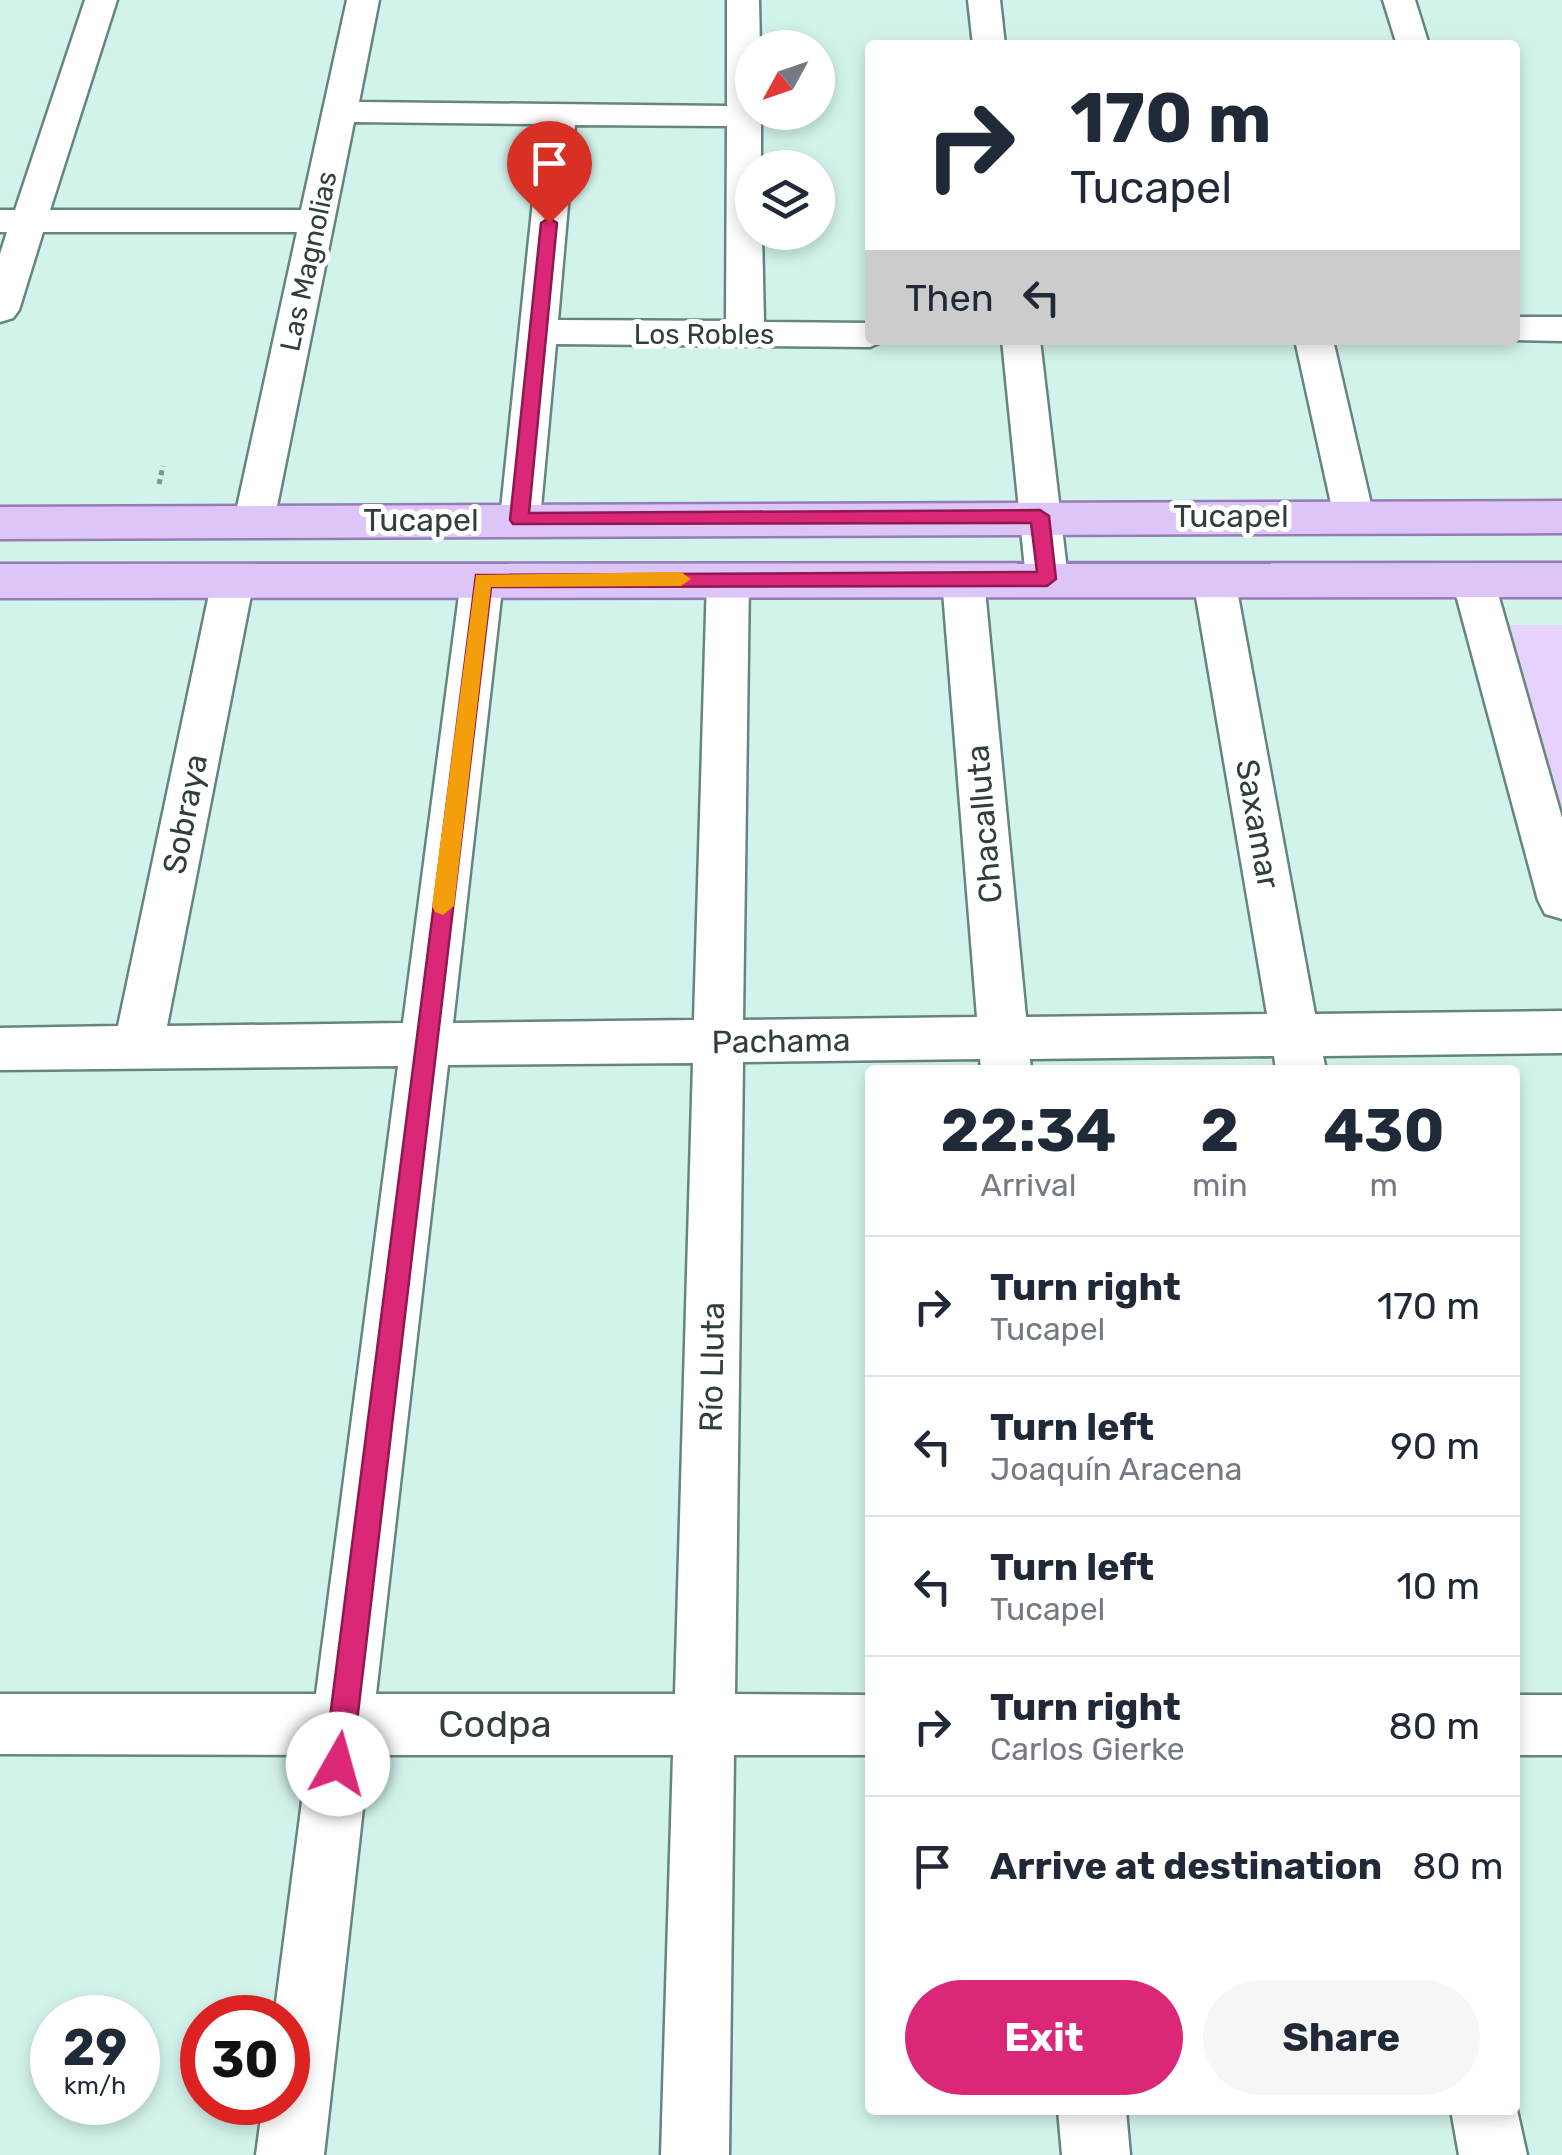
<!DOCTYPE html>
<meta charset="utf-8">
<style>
:root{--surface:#fff;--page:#f6f6f7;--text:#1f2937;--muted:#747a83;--line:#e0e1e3;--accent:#db2777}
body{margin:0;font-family:Rubik,sans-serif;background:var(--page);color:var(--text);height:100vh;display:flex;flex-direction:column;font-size:38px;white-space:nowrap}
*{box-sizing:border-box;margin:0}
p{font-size:32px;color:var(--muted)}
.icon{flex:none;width:55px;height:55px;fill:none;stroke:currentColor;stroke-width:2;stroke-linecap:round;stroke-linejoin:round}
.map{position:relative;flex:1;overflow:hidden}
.sheet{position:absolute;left:865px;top:1065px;width:655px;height:1050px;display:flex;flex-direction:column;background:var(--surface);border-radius:10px;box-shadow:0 5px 15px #0003}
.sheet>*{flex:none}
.top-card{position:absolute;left:865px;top:40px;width:655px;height:305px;border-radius:10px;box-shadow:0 5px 15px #0003;background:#fff;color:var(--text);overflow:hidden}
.needle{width:65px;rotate:230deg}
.buttons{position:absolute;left:735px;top:30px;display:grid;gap:20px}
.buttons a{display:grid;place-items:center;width:100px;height:100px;border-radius:50%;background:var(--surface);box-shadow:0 5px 15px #0003;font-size:50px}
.speed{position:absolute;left:30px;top:1995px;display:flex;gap:20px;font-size:50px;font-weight:700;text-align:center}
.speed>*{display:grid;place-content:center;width:130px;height:130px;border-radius:50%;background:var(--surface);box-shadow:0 5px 15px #0003;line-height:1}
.speed small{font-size:25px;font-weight:400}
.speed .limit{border:15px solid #d22;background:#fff;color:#111}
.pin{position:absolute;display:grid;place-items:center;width:85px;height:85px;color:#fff;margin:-102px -42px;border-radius:50% 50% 50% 0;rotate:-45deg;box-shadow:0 0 10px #0007}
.pin .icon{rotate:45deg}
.me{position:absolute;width:110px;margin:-55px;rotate:7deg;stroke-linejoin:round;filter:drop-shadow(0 0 8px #0008)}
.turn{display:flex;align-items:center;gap:35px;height:210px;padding:0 40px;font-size:45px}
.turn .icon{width:130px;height:130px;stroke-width:2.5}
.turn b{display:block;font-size:70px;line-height:85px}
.then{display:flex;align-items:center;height:95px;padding:0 40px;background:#0003;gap:20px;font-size:38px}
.eta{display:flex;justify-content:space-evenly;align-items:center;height:170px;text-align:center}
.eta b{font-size:60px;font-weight:700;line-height:70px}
.action{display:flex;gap:20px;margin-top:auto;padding:20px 40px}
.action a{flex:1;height:115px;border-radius:60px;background:var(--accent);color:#fff;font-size:40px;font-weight:700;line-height:115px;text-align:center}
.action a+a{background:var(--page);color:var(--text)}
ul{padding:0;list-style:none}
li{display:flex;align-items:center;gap:30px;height:140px;padding:0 40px;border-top:2px solid var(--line)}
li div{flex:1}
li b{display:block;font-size:38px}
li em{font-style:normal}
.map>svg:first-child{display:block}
.green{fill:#e6d2fc}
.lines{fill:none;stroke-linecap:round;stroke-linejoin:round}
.minor-casing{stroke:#67857f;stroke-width:5}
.major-casing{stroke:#937db3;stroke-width:5}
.path{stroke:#7e9590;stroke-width:5;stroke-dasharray:5 4;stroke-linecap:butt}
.minor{fill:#fff;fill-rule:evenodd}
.major{fill:#dec5f8;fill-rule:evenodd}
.route{fill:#db2777;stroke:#8e194d;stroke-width:2.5}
.slow{fill:#f59e0b}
.labels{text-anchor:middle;stroke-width:10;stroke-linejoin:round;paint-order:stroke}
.far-street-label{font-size:28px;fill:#313f3c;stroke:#fff}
.street-label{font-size:32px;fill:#313f3c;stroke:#fff}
.near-street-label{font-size:38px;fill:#313f3c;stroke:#fff}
</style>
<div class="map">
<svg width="1562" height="2155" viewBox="0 0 1562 2155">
<rect width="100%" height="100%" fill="#d2f3ec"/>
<polygon class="green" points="1499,625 1562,625 1562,845"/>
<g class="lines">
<g class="minor-casing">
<g id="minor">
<path d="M 85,0 L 117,0 L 50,210 L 301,210 L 347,0 L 379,0 L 359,102 L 727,106 L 727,0 L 759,0 L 760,48 L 752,48 L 752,112 L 761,112 L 761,168 L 752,168 L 752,232 L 762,232 L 764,322 L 870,323 L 870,340 L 886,340 L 870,347 L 556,344 L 540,519 L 534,529 L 520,533 L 506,529 L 500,519 L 541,124 L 354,122 L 274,521 L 268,531 L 254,535 L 240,531 L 234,521 L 297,232 L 43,232 L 19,310 L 13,318 L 0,322 L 0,254 L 7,232 L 0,232 L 0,210 L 15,210 ZM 575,125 L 727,126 L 726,321 L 558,320 Z"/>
<polygon points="968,0 1000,0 1005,45 973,45"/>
<polygon points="1383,0 1415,0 1429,45 1397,45"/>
<polygon points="1515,317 1562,317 1562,341 1511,340 1515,340"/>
<polygon points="1002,340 1040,340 1068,579 1062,590 1047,594 1032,590 1026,579"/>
<polygon points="1295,340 1333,340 1374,517 1368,527 1354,531 1340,527 1334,517"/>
<path d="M 728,564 L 743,568 L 749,579 L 743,1020 L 977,1017 L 942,579 L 948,568 L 963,564 L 978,568 L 984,579 L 1026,1017 L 1267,1014 L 1193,579 L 1199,568 L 1214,564 L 1229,568 L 1235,579 L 1315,1014 L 1562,1011 L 1562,1053 L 1323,1056 L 1326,1070 L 1276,1070 L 1274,1056 L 1030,1059 L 1031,1070 L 981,1070 L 980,1059 L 743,1062 L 735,1694 L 870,1695 L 870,1755 L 734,1755 L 729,2155 L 661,2155 L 673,1755 L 369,1755 L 324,2155 L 256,2155 L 263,2102 L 288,2102 L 288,2018 L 274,2018 L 308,1755 L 0,1754 L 0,1694 L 316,1694 L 398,1066 L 0,1070 L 0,1028 L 118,1026 L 212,580 L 218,569 L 233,565 L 248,569 L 254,580 L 167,1026 L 403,1023 L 461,580 L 467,569 L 482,565 L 497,569 L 503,580 L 453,1023 L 694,1020 L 707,579 L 713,568 ZM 693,1063 L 675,1694 L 376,1694 L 448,1065 Z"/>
<polygon points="1473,565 1488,569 1494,580 1562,818 1562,919 1545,914 1538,900 1452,580 1458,569"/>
<rect x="1515" y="1695" width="47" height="60"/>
<polygon points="1515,2101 1527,2155 1459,2155 1451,2110 1515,2110"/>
<polygon points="1058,2110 1126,2110 1130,2155 1062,2155"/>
</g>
</g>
<g class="major-casing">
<g id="major">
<polygon points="1562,501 1562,533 0,539 0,507"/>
<polygon points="1562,563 1562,597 0,598 0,564"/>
</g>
</g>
<polyline class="path" points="159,484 163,466"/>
<use href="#minor" class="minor"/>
<use href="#major" class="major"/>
</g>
<polygon class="route" points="549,218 557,223 529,513 1040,510 1049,516 1056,579 1047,586 491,587 352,1764 348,1773 338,1777 328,1773 324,1764 476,575 1037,572 1031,523 513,524 510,520 541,223"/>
<polygon class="slow" points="681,572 691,579 681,586 491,587 454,906 443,915 435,912 432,906 476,575"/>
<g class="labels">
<g class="far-street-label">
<text transform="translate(308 261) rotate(-78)" y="10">Las Magnolias</text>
<text x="704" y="344">Los Robles</text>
</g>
<g class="street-label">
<text x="1231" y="527">Tucapel</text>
<text x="421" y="531">Tucapel</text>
<text transform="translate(185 814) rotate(-79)" y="11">Sobraya</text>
<text transform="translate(984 824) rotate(-95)" y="11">Chacalluta</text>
<text transform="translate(1258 824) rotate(80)" y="11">Saxamar</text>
<text transform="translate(781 1041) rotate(-1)" y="11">Pachama</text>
<text transform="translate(712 1367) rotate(-89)" y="11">Río Lluta</text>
</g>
<g class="near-street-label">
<text x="495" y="1737">Codpa</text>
</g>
</g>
</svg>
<div class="buttons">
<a><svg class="needle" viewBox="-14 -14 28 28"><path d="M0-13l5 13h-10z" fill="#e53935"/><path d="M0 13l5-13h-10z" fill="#747a83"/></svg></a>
<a><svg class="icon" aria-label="layers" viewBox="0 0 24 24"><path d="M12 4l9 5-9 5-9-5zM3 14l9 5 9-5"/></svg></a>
</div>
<div class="speed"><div>29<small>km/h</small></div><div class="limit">30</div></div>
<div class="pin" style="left:549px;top:223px;background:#d93025"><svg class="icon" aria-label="arrive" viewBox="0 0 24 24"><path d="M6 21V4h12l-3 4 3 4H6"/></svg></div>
<svg class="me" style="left:338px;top:1764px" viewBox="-20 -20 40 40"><circle r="19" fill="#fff"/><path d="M0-13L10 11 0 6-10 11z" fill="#db2777"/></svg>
<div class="top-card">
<div class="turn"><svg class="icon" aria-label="right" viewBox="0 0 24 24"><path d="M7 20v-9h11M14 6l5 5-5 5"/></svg><div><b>170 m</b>Tucapel</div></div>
<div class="then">Then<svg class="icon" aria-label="left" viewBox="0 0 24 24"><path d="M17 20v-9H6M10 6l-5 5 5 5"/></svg></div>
</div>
<section class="sheet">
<div class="eta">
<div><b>22:34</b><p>Arrival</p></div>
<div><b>2</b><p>min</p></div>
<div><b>430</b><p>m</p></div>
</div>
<ul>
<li><svg class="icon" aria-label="right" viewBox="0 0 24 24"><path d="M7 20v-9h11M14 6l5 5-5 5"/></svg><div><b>Turn right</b><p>Tucapel</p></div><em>170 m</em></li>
<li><svg class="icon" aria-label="left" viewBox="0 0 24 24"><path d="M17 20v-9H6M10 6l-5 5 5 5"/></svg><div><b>Turn left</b><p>Joaquín Aracena</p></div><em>90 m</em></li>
<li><svg class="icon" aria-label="left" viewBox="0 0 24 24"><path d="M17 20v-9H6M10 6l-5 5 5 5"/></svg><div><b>Turn left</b><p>Tucapel</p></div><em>10 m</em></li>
<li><svg class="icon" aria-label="right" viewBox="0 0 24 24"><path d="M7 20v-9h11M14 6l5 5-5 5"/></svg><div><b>Turn right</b><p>Carlos Gierke</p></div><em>80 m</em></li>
<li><svg class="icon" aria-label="arrive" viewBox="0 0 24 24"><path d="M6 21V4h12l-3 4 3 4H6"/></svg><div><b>Arrive at destination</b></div><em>80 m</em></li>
</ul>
<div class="action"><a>Exit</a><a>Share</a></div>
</section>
</div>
